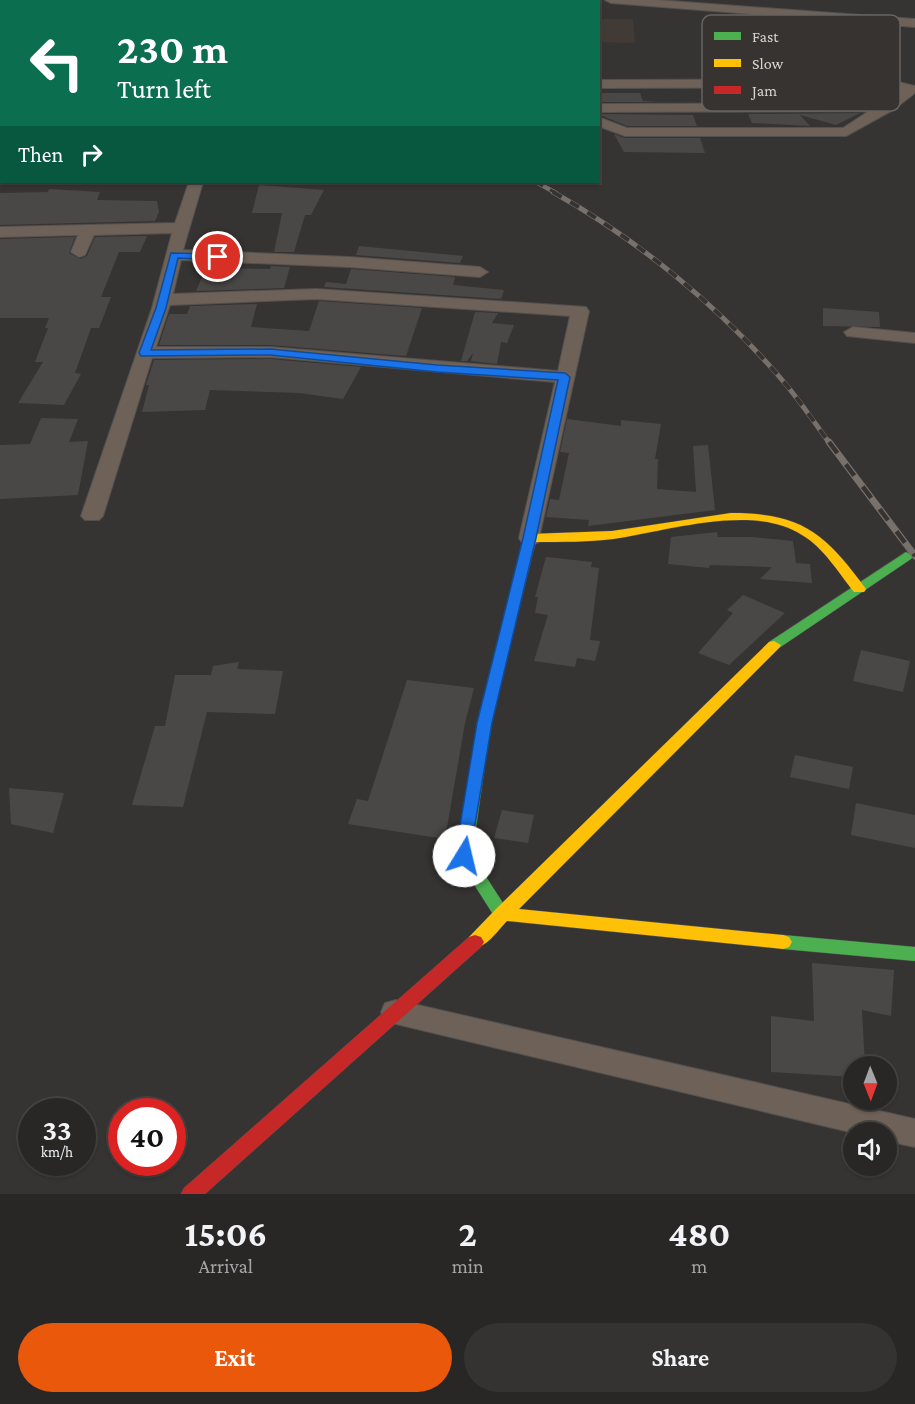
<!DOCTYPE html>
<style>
:root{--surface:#282726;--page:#343332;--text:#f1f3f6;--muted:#a5a5a7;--line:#444443;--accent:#ea580c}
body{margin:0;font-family:"Crimson Pro",serif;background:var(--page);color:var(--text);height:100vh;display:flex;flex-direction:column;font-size:22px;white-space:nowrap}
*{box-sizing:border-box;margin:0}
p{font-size:20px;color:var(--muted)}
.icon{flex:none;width:33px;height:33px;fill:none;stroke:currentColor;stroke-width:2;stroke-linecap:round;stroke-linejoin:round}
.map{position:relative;height:1194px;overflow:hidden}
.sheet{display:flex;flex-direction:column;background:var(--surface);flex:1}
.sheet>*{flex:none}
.banner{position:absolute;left:0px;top:0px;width:600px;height:183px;box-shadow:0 2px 4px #0004,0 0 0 2px var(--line);background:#0b6e4f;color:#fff;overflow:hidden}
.needle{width:39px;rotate:179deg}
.fabs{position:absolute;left:843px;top:1056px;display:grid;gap:12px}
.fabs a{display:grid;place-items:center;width:54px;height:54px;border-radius:50%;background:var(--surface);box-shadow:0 2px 4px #0004,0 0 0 2px var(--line);font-size:30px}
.speed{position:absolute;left:18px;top:1098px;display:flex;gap:12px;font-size:30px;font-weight:700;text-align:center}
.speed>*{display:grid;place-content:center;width:78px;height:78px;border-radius:50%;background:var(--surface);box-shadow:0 2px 4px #0004,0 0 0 2px var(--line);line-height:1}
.speed small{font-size:15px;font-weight:400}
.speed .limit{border:9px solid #d22;background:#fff;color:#111}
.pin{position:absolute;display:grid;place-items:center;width:51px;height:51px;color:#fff;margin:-26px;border:3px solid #fff;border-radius:50%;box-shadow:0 2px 6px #0007}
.me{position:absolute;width:66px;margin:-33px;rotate:9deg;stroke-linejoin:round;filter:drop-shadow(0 0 4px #0008)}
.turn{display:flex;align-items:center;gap:21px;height:126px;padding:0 18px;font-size:27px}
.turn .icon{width:78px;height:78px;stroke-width:2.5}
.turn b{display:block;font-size:42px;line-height:51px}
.then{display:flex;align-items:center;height:57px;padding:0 18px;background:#0003;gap:12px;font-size:22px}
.eta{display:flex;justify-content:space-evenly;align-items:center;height:102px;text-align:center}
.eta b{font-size:36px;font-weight:700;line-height:42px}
.action{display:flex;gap:12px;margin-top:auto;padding:12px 18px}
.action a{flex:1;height:69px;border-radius:36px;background:var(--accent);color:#fff;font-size:24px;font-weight:700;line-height:69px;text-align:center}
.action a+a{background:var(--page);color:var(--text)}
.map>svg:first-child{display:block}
.built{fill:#423b35}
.building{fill:#4a4847}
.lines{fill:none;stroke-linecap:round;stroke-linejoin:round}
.street-casing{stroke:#525150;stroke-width:2}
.fast-casing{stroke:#525150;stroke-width:1}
.slow-casing{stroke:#525150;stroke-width:1}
.jam-casing{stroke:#525150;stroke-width:1}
.street{fill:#6e6157;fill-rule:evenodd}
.fast{fill:#4caf50;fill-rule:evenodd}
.slow{fill:#ffc107;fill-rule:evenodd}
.jam{fill:#c62828;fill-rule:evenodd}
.rail-far2-casing{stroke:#78716b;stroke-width:4.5}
.rail-far1-casing{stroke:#78716b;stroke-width:5}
.rail-casing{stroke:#78716b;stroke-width:7}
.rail-far2{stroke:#373331;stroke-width:3;stroke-dasharray:8;stroke-linecap:butt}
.rail-far1{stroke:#373331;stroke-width:4;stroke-dasharray:10;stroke-linecap:butt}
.rail{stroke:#373331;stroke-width:4.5;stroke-dasharray:14;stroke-linecap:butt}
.route{fill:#1a73e8;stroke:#114b97;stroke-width:1.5}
.key{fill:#373331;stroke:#676362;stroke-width:1.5}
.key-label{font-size:16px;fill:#d6d4d3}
</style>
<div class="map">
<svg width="915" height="1194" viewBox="0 0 915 1194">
<rect width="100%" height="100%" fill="#363432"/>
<polygon class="built" points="599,19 633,19 635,43 599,42"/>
<g class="building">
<polygon points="598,93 640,93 643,101 659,102 598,102"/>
<polygon points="860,113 836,125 800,115 810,126 752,123 748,114"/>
<polygon points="598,114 693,115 697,126 627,126"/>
<polygon points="614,134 625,138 700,138 705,153 624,152"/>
<polygon points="259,185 324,190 311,215 305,215 294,252 274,252 282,213 252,213"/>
<polygon points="49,189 100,192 97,200 157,201 159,212 155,221 0,225 0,193 48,192"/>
<polygon points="147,236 140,252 119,252 101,297 111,297 99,328 91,328 75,373 81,374 64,405 18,403 43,362 35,362 48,328 45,328 49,318 0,318 0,239 75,237 69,253 80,259 87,256 95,237"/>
<polygon points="359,246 463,256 460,263 356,255"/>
<polygon points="271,266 290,267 284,288 196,291 206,268 270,269"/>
<polygon points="351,269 455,277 453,285 504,290 501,299 324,287 326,282 346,284"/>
<polygon points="319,301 422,308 406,356 270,345 159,345 169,314 187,314 190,306 257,304 251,327 309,331"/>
<polygon points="823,308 879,312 880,327 823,326"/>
<polygon points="475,312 498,313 492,323 514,325 507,343 501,342 497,364 471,361 473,353 467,361 461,361"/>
<polygon points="270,359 361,367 343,399 299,393 210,390 205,410 142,412 149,385 146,385 154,360"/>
<polygon points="41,418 78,419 69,442 88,441 78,495 0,499 0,445 30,444"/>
<polygon points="567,419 621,426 621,420 661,424 655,459 658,459 657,489 696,492 693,446 708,445 715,510 588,526 589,520 546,517 550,499 559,500 569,453 560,452"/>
<polygon points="717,532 718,537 752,537 793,541 796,563 810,564 812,583 760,579 772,567 710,565 709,568 668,564 671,537"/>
<polygon points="546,557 592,562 591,567 599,568 590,640 600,641 595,661 577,658 575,667 534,661 548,615 535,613 538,597 535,597"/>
<polygon points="743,595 785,613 729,665 698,653 733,613 727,610"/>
<polygon points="861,650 910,661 903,692 853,681"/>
<polygon points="239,662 237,669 283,671 275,714 207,712 183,807 132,805 155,726 165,726 175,675 211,675 213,666"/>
<polygon points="407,680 474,688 465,723 445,839 348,824 357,799 368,801"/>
<polygon points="795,755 853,767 849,789 790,777"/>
<polygon points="9,788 64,793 53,833 11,824"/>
<polygon points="856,803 915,815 915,848 851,835"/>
<polygon points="502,810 534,815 528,843 494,838"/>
<polygon points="812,963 894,970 891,1016 862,1010 865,1066 854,1066 854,1077 771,1072 771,1016 814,1021"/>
</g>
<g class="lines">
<g class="street-casing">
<g id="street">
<polygon points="80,0 93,0 79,2"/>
<polygon points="255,0 272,0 273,2 256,2"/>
<rect x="373" y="0" width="12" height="2"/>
<polygon points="605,0 657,0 915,19 915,27 611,3"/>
<rect x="0" y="72" width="2" height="8"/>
<polygon points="886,79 915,86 915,93 893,110 846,136 625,136 598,126 598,117 627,128 843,128 869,111 598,112 598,104 881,103 901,90 886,87 598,88 598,80"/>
<rect x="0" y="117" width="2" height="8"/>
<rect x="0" y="143" width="2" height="8"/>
<path d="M 189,182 L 203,182 L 183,250 L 349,257 L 480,267 L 488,272 L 480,277 L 349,267 L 181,260 L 173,294 L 316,289 L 586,307 L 589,311 L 538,543 L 522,543 L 519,538 L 555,382 L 270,357 L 152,358 L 103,516 L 99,520 L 85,520 L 81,516 L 152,308 L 172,233 L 94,235 L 85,255 L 79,257 L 71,252 L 78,235 L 0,237 L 0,227 L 175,223 ZM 316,299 L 570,316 L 558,371 L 270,347 L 156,347 L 170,305 Z"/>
<polygon points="853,327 915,333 915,343 847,336 844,332"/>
<polygon points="396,1000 915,1119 915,1147 886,1141 886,1132 854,1133 396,1024 385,1021 381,1012 385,1003"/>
</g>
</g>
<g class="fast-casing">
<g id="fast">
<polygon points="0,35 2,35 0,40"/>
<polygon points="528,544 534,548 491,723 472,855 510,914 508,919 502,921 496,919 456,856 477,723 522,548"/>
<polygon points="906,552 913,556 911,559 779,648 769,648 767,645 769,642"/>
<polygon points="783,935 915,947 915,961 783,949 777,947 774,942 777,937"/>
</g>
</g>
<g class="slow-casing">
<g id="slow">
<polygon points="51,0 58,0 50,2"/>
<path d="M 731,513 C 802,513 825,533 866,589 L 864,592 L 854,592 C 838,572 824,548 802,535 C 753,503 668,531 613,539 C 588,542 562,542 536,542 L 533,551 L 528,552 L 522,548 L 524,538 L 530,534 L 612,531 Z"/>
<path d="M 774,641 L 781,645 L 779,648 L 519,909 L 783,935 L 789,937 L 792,942 L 789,947 L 783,949 L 507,921 C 497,931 484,952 469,947 L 466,942 L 469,937 L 496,909 L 769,642 Z"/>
</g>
</g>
<g class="jam-casing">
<polygon id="jam" points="475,935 481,937 484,942 481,947 205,1194 181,1194 184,1188 469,937"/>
</g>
<use href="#street" class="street"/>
<use href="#fast" class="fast"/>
<use href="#slow" class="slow"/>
<use href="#jam" class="jam"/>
<g class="rail-far2-casing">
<polyline id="rail-far2" points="536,182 556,193"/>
</g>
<g class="rail-far1-casing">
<path id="rail-far1" d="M 553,192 C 638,240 719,306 783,381 C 800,401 815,423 830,444"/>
</g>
<g class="rail-casing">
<polyline id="rail" points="829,442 915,556"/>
</g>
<use href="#rail-far2" class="rail-far2"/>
<use href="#rail-far1" class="rail-far1"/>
<use href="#rail" class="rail"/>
</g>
<polygon class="route" points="171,253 218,254 223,257 218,260 178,258 166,308 151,350 270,349 437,365 565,373 570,377 536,538 492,723 469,860 458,860 455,856 477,723 523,538 558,380 437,372 270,355 141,356 139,353 156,308"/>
<rect x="702" y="15" width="198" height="96" rx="9" class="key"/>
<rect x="714" y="32" width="27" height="8" fill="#4caf50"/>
<rect x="714" y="59" width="27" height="8" fill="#ffc107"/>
<rect x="714" y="86" width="27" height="8" fill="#c62828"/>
<g class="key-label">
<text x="752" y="42">Fast</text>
<text x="752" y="69">Slow</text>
<text x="752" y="96">Jam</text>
</g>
</svg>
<div class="fabs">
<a><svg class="needle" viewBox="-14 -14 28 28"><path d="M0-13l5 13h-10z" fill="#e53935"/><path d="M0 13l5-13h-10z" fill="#a5a5a7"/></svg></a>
<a><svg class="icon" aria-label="sound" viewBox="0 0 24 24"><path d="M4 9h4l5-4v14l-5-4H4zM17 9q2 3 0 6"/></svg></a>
</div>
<div class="speed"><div>33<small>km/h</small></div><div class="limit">40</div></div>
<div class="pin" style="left:218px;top:257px;background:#d93025"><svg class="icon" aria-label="arrive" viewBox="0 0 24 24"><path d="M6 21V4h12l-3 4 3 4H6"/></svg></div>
<svg class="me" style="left:464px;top:856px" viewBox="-20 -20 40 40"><circle r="19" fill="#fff"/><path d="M0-13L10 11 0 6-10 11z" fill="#1a73e8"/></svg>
<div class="banner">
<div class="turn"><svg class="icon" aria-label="left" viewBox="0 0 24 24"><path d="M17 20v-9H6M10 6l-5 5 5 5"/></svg><div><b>230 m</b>Turn left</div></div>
<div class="then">Then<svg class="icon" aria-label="right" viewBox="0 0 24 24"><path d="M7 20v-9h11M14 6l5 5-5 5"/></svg></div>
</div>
</div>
<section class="sheet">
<div class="eta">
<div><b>15:06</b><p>Arrival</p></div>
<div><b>2</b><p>min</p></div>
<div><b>480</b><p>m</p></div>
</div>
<div class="action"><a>Exit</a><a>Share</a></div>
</section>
